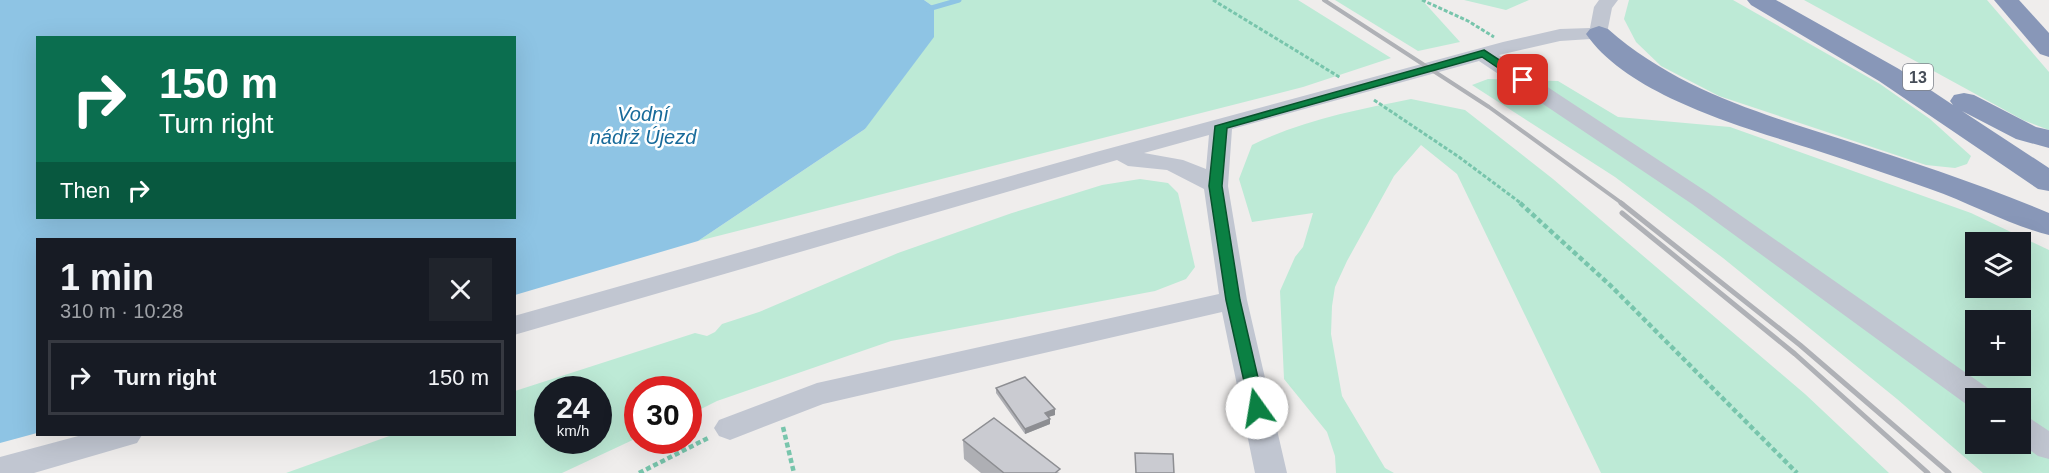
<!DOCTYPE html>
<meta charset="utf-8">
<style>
:root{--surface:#171b24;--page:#20242c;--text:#f1f3f6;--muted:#9ea1a6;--line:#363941}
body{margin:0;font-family:Helvetica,sans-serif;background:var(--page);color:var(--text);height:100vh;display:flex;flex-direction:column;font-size:22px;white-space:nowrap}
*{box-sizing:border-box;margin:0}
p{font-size:20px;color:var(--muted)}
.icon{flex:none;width:33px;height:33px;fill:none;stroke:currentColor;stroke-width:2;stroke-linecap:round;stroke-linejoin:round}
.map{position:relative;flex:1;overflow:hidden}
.side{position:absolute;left:36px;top:238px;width:480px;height:198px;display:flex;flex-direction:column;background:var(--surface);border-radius:0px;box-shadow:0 6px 24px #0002}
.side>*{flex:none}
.guide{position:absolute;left:36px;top:36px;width:480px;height:183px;border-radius:0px;box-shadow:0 6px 24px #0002;background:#0b6e4f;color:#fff;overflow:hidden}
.fabs{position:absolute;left:1965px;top:232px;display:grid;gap:12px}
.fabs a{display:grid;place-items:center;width:66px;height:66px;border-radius:0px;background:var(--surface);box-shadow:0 6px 24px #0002;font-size:30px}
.speed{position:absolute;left:534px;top:376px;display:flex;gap:12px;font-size:30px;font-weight:700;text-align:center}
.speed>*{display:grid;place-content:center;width:78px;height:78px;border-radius:50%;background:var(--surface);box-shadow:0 6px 24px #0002;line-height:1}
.speed small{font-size:15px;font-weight:400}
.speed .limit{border:9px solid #d22;background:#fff;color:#111}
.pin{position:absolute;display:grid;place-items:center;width:51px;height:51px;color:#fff;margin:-26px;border-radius:12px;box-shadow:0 3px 9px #0006}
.me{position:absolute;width:66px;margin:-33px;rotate:347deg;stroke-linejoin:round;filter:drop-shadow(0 0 4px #0008)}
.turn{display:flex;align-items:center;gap:21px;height:126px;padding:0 24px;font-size:27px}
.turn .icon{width:78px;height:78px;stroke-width:2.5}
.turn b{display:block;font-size:42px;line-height:51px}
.then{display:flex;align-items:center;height:57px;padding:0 24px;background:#0003;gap:12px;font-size:22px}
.round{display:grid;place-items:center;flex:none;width:63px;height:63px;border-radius:0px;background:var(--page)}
.overview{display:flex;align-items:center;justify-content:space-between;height:102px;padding:0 24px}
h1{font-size:36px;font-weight:600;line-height:45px}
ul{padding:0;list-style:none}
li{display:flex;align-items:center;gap:18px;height:75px;margin:0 12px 9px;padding:0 12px;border:3px solid var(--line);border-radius:0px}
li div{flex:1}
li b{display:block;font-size:22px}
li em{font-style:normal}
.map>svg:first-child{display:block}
.green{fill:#bdead6;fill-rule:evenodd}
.water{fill:#8ec4e4;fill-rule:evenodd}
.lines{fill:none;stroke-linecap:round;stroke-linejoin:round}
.stream{stroke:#8ec4e4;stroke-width:5}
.path-far1{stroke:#78c5ac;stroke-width:3;stroke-dasharray:4 2;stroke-linecap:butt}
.path{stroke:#78c5ac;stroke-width:4.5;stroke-dasharray:5 3;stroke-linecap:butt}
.minor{fill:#c1c6d1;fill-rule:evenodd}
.highway{fill:#8897b8;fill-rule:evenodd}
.rail-far1{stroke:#afb1b6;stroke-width:4}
.rail{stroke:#afb1b6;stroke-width:5}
.wall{fill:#aeafb4}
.shaded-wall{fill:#8d8e92}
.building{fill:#cacbd1;stroke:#8d8e92;stroke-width:1.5}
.route{fill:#0b8043;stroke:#07532c;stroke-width:1.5}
.labels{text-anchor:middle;stroke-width:5;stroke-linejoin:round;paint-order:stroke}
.shield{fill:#fff;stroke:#7e828a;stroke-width:1.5}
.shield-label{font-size:16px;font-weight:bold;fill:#464d58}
.water-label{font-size:20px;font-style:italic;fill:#176a9a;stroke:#fff}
</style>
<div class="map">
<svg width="2049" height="473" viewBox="0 0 2049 473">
<rect width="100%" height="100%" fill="#efedec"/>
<g class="green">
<polygon points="924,0 1298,0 1391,58 1303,87 698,241 865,129 934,7"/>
<polygon points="1335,0 1422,0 1460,42 1418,51"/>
<polygon points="1464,0 1529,0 1506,10"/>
<polygon points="1629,0 1733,0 1880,84 1930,119 1971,156 1967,164 1955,168 1926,165 1719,96 1661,66 1636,42 1624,19"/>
<polygon points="1804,0 1987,0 2049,72 2049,130 2023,120"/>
<path d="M 1488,79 L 1558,81 L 1618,117 L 1730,127 L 1971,213 L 2049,250 L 2049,473 L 1983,473 L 1897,399 L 1723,258 L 1615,177 L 1472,85 ZM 1976,243 L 2020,243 L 2020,288 L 1976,288 ZM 1976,321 L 2020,321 L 2020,366 L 1976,366 ZM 1976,399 L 2020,399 L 2020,444 L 1976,444 Z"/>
<path d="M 1411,99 L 1465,110 L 1553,179 L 1805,394 L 1889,473 L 1601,473 L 1457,174 L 1421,145 L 1394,176 L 1347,261 L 1335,287 L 1332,306 L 1331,334 L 1342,396 L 1385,468 L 1394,473 L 1336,473 L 1335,456 L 1327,432 L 1284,379 L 1280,291 L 1295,257 L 1303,247 L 1313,213 L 1252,222 L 1239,179 L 1252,145 C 1303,120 1356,110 1411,99 Z"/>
<path d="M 1140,179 L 1168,183 L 1178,193 L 1195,267 L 1186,279 L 1155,291 L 891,341 L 717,401 L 689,415 L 688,390 L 638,390 L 637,438 L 562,473 L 286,473 L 392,435 L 514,435 L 515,391 L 695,333 L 707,336 L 715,332 L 722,324 L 759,312 L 898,253 L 1012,213 L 1102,185 ZM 548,390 L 598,390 L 598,441 L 548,441 Z"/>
</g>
<path class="water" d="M 0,0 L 924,0 L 934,7 L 934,37 L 865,129 L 698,241 L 515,295 L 514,240 L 38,240 L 37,433 L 0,443 ZM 38,38 L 514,38 L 514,218 L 38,218 Z"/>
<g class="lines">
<polyline class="stream" points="928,9 959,0"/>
<g class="path-far1">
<polyline points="1213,0 1341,78"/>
<polyline points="1422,0 1468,21 1494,37"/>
<polyline points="1374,100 1459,157 1522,204"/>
</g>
<g class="path">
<polyline points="1520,203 1611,286 1797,473"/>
<polyline points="783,427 794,473"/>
<polyline points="639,473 710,437"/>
</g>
<g class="minor">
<path d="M 1599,0 L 1618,0 L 1612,8 L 1606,38 L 1560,41 L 1499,55 L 1710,194 L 1992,391 L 1996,399 L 1976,399 L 1976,408 L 1970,407 L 1692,204 L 1479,61 L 1232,129 L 1228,186 L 1247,300 L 1287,473 L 1255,473 L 1222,312 L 823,404 L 730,440 L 719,436 L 714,428 L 719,420 L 817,383 L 1219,294 L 1204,189 L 1167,170 L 1128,166 L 1117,160 L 514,335 L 514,316 L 1096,152 L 1503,42 L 1560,29 L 1590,28 L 1594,7 ZM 1209,135 L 1206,169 L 1183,160 L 1144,153 Z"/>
<polygon points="2020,415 2031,419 2049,431 2049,459 2038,456 2020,443"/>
<polygon points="82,435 142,435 137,443 34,473 0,473 0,457"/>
</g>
<g class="highway">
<polygon points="1747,0 1776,0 1899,69 1953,105 1950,101 1954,95 1964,93 1974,95 2036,127 2049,130 2049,148 2016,139 1962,111 2049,168 2049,191 2038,189 1879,81 1751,5"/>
<polygon points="1994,0 2019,0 2049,33 2049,57 2040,54"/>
<path d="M 1599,26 L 1608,29 C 1676,89 1759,113 1844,140 C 1913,162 1982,185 2049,213 L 2049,235 C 2009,225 1970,203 1930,189 C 1893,176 1856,163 1818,151 C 1749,129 1629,97 1586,34 L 1590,29 Z"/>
</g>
<polyline class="rail-far1" points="1324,0 1489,107 1623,204"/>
<g class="rail">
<polyline points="1621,203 1800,345 1949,473"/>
<polyline points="1622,213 1795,354 1928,473"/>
</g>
</g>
<g class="wall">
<polygon points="996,388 1055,409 1055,415 1048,417 1050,424 1025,434 996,393"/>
<polygon points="963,440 1060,473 981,473 964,459"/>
</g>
<g class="shaded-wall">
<polygon points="1055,409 1055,415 1045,418 1045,413"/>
<polygon points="1050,419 1050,424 1025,434 1025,429"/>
</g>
<g class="building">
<polygon points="1025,377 1055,409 1045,413 1050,419 1025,429 996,388"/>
<polygon points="994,418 1060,469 1055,473 1004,473 963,440"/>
<polygon points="1135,453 1173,454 1174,473 1136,473"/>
</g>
<polygon class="route" points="1484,50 1527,78 1527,82 1519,82 1482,57 1227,128 1222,186 1240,300 1265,408 1263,413 1251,413 1226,300 1209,186 1215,126"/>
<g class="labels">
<rect class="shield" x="1903" y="64" width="30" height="26" rx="4.5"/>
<g class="shield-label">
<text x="1918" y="83">13</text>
</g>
<g class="water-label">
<text x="643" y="121">Vodní<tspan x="643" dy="23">nádrž Újezd</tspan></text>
</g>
</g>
</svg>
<div class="fabs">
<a><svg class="icon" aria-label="layers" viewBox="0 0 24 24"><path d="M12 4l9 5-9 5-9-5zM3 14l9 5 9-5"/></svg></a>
<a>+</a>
<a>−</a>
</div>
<div class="speed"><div>24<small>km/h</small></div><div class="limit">30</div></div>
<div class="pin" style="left:1523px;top:80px;background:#d93025"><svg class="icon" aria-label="arrive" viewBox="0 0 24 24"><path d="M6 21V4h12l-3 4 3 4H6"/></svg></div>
<svg class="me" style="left:1257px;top:408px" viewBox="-20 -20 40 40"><circle r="19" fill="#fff"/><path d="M0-13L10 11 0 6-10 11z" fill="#0b8043"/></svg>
<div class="guide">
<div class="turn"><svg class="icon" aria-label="right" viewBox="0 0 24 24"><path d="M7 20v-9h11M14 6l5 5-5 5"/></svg><div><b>150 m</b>Turn right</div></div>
<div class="then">Then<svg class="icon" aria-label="right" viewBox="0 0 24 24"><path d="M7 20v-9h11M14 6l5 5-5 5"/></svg></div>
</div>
<section class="side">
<div class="overview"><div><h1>1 min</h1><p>310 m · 10:28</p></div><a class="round"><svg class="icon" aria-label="close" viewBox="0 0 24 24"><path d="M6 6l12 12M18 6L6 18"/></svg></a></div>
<ul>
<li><svg class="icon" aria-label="right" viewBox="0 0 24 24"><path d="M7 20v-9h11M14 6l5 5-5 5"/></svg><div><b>Turn right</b></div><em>150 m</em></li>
</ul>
</section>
</div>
